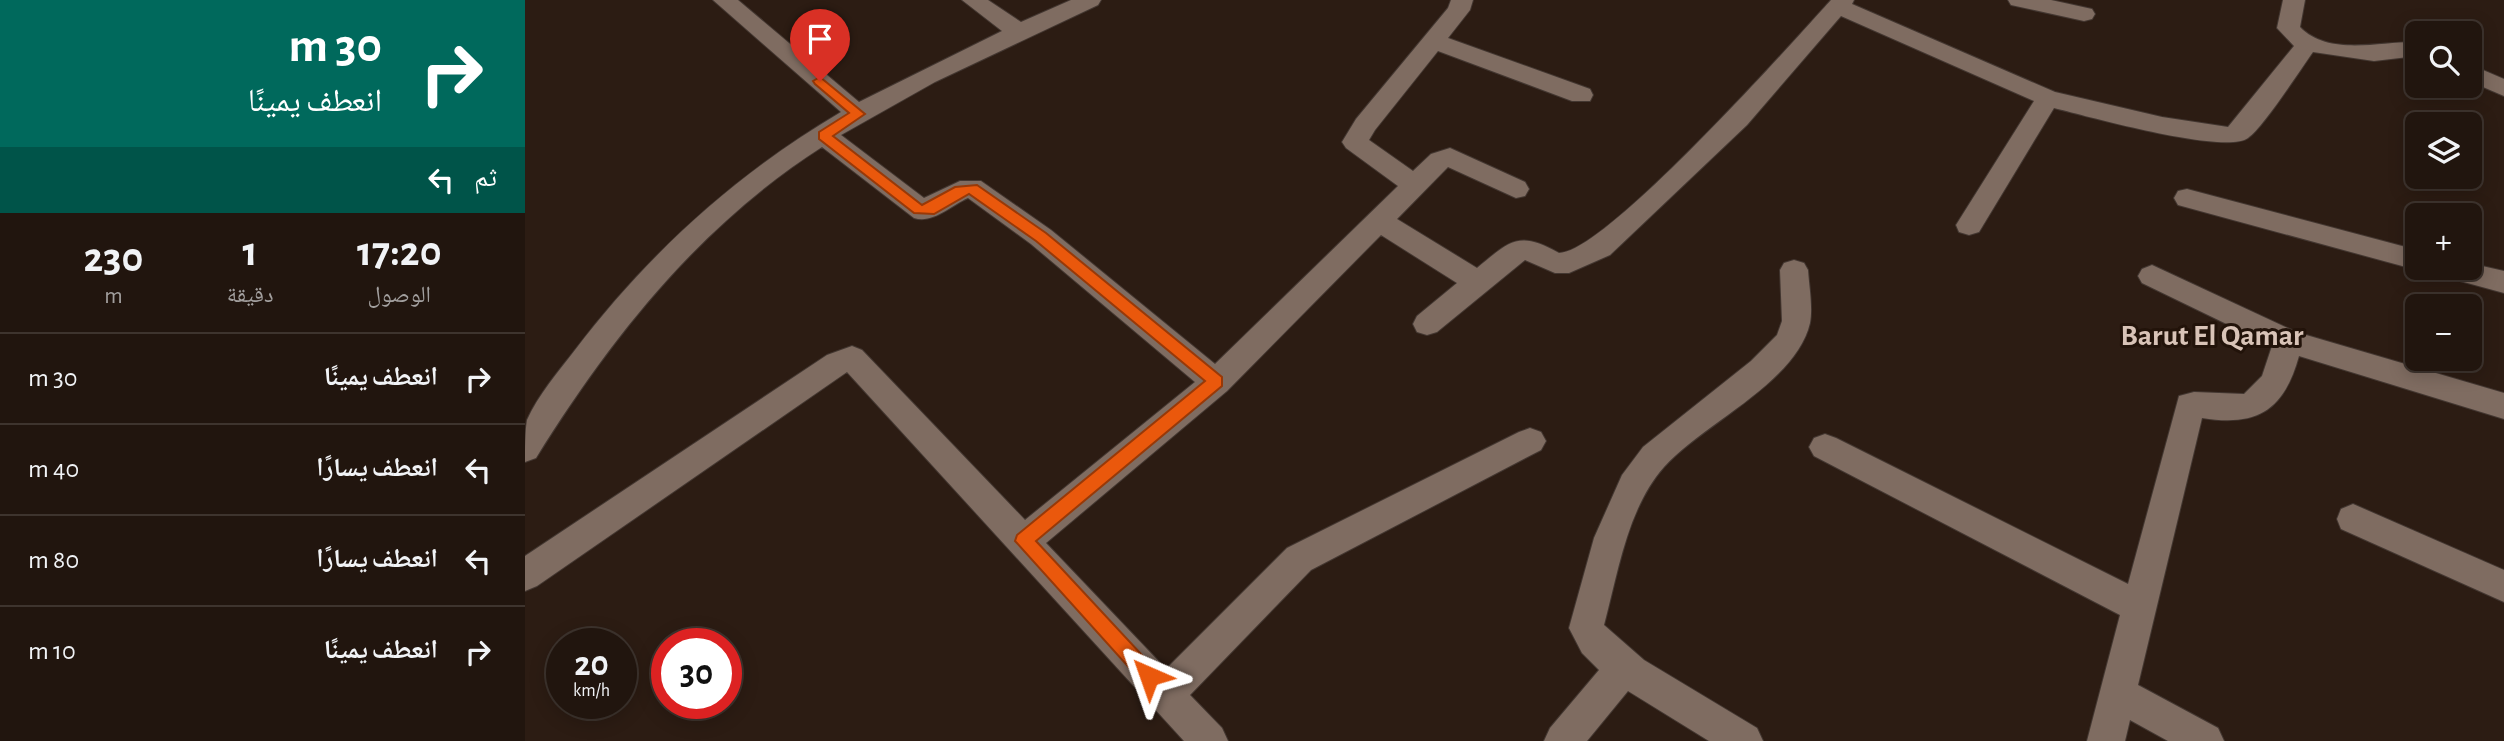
<!DOCTYPE html>
<html lang="ar">
<meta charset="utf-8">
<style>
:root{--surface:#21150e;--page:#2d221c;--text:#f1f3f6;--muted:#a29f9e;--line:#3e342e}
body{margin:0;font-family:"Alegreya Sans","Noto Naskh Arabic",sans-serif;background:var(--page);color:var(--text);direction:rtl;height:100vh;display:flex;flex-direction:column;font-size:26px;white-space:nowrap}
*{box-sizing:border-box;margin:0}
p{font-size:23px;color:var(--muted)}
.icon{flex:none;width:38px;height:38px;fill:none;stroke:currentColor;stroke-width:2;stroke-linecap:round;stroke-linejoin:round}
.map{position:relative;flex:1;overflow:hidden;direction:ltr}
.side{display:flex;flex-direction:column;background:var(--surface);width:525px}
.side>*{flex:none}
.guide{background:#00695c;color:#fff;overflow:hidden}
.controls{position:absolute;left:1880px;top:21px;display:grid;gap:14px}
.controls a{display:grid;place-items:center;width:77px;height:77px;border-radius:10px;background:var(--surface);box-shadow:0 4px 18px #0003,0 0 0 2px var(--line);font-size:35px}
.speed{position:absolute;left:21px;top:628px;display:flex;gap:14px;font-size:35px;font-weight:700;text-align:center}
.speed>*{display:grid;place-content:center;width:91px;height:91px;border-radius:50%;background:var(--surface);box-shadow:0 4px 18px #0003,0 0 0 2px var(--line);line-height:1}
.speed small{font-size:18px;font-weight:400}
.speed .limit{border:10px solid #d22;background:#fff;color:#111}
.pin{position:absolute;display:grid;place-items:center;width:60px;height:60px;color:#fff;margin:-72px -30px;border-radius:50% 50% 50% 0;rotate:-45deg;box-shadow:0 0 7px #0007}
.pin .icon{rotate:45deg}
.me{position:absolute;width:77px;margin:-38px;rotate:317deg;stroke-linejoin:round;filter:drop-shadow(0 0 5px #0008)}
.turn{display:flex;align-items:center;gap:24px;height:147px;padding:0 28px;font-size:32px}
.turn .icon{width:91px;height:91px;stroke-width:2.5}
.turn b{display:block;font-size:49px;line-height:60px}
.then{display:flex;align-items:center;height:66px;padding:0 28px;background:#0003;gap:14px;font-size:26px}
.eta{display:flex;justify-content:space-evenly;align-items:center;height:119px;text-align:center}
.eta b{font-size:42px;font-weight:700;line-height:49px}
ul{padding:0;list-style:none}
li{display:flex;align-items:center;gap:21px;height:91px;padding:0 28px;border-top:2px solid var(--line)}
li div{flex:1}
li b{display:block;font-size:26px}
li em{font-style:normal}
main{display:flex;flex:1;min-height:0}
.map>svg:first-child{display:block}
.lines{fill:none;stroke-linecap:round;stroke-linejoin:round}
.street-casing{stroke:#433731;stroke-width:2}
.street{fill:#7f6c61;fill-rule:evenodd}
.route{fill:#ea580c;stroke:#983908;stroke-width:2}
.labels{text-anchor:middle;stroke-width:6;stroke-linejoin:round;paint-order:stroke}
.quarter-label{font-size:30px;font-weight:bold;fill:#d8c3b7;stroke:#22130a}
</style>
<main>
<div class="map">
<svg width="1979" height="741" viewBox="0 0 1979 741">
<rect width="100%" height="100%" fill="#2c1c13"/>
<g class="lines">
<g class="street-casing">
<g id="street">
<path d="M 188,0 L 213,0 L 334,102 L 477,31 L 437,0 L 463,0 L 496,22 L 546,0 L 576,0 L 573,5 L 410,82 L 316,135 L 399,198 L 435,181 L 456,181 L 526,230 L 690,364 L 873,186 L 821,148 L 817,142 L 831,119 L 923,8 L 926,0 L 948,0 L 945,10 L 923,38 L 1065,89 L 1068,95 L 1065,101 L 1047,101 L 913,51 L 850,130 L 844,140 L 888,171 L 906,154 L 925,148 L 1000,182 L 1004,189 L 1000,196 L 991,198 L 923,167 L 872,219 L 952,268 C 985,241 993,230 1034,253 C 1080,253 1267,43 1306,0 L 1329,0 L 1327,4 L 1530,92 L 1637,117 L 1703,127 L 1769,46 L 1752,28 L 1758,0 L 1780,0 L 1775,27 C 1804,57 1856,41 1892,42 L 1892,56 L 1849,61 L 1788,52 C 1775,70 1738,128 1723,138 C 1700,155 1562,116 1529,108 L 1454,232 L 1444,235 L 1434,232 L 1431,225 L 1509,101 L 1316,16 L 1222,125 L 1085,255 L 1044,273 L 1030,273 L 1000,260 L 912,332 L 902,335 L 892,332 L 888,324 L 892,316 L 932,283 L 856,235 L 702,391 L 521,543 L 641,669 L 762,548 L 994,432 L 1005,428 L 1016,432 L 1021,441 L 1016,450 L 786,570 L 665,695 L 697,728 L 703,741 L 659,741 L 322,372 L 12,586 L 0,591 L 0,556 L 302,355 L 327,346 L 337,350 L 500,520 L 670,382 L 506,244 L 443,198 C 425,206 408,224 389,218 L 297,147 C 176,224 86,337 11,458 L 0,462 C 0,450 0,431 2,420 C 13,395 34,371 50,350 C 124,253 211,174 316,112 Z"/>
<polygon points="1483,0 1526,0 1567,9 1570,14 1567,19 1559,21 1486,5"/>
<polygon points="1944,64 1979,79 1979,96 1944,81"/>
<polygon points="1662,189 1892,250 1892,268 1900,268 1892,270 1653,205 1649,198 1653,191"/>
<path d="M 1269,260 L 1279,263 L 1283,270 C 1284,286 1288,307 1285,323 C 1271,383 1179,423 1139,467 C 1102,509 1093,573 1079,625 L 1119,660 L 1232,728 L 1238,741 L 1184,741 L 1103,691 L 1062,741 L 1019,741 L 1025,728 L 1074,670 L 1057,653 L 1044,628 L 1069,538 L 1097,475 L 1118,447 L 1226,361 L 1252,335 L 1257,321 L 1255,270 L 1259,263 Z"/>
<polygon points="1944,263 1979,271 1979,293 1913,275 1909,268 1944,268"/>
<path d="M 1627,265 L 1771,332 L 1979,393 L 1979,419 L 1774,356 C 1759,410 1733,427 1677,418 L 1613,685 L 1693,728 L 1699,741 L 1643,741 L 1605,720 L 1600,741 L 1562,741 L 1595,615 L 1289,456 L 1284,447 L 1289,438 L 1300,434 L 1311,438 L 1603,584 L 1654,396 L 1669,392 L 1719,394 L 1737,376 L 1747,346 L 1617,283 L 1613,276 L 1617,269 Z"/>
<polygon points="1828,504 1979,570 1979,602 1816,529 1812,519 1816,509"/>
</g>
</g>
<use href="#street" class="street"/>
</g>
<polygon class="route" points="295,77 340,114 308,136 397,205 430,187 452,185 521,233 697,377 697,386 511,541 630,669 633,676 630,682 624,685 617,682 490,541 492,535 680,381 511,241 444,194 409,214 389,213 294,139 294,132 324,113 290,84 288,81"/>
<g class="labels">
<g class="quarter-label">
<text x="1687" y="345">Barut El Qamar</text>
</g>
</g>
</svg>
<div class="controls">
<a><svg class="icon" aria-label="search" viewBox="0 0 24 24"><circle cx="10" cy="10" r="6"/><path d="M15 15l6 6"/></svg></a>
<a><svg class="icon" aria-label="layers" viewBox="0 0 24 24"><path d="M12 4l9 5-9 5-9-5zM3 14l9 5 9-5"/></svg></a>
<a>+</a>
<a>−</a>
</div>
<div class="speed"><div>20<small>km/h</small></div><div class="limit">30</div></div>
<div class="pin" style="left:295px;top:81px;background:#d93025"><svg class="icon" aria-label="arrive" viewBox="0 0 24 24"><path d="M6 21V4h12l-3 4 3 4H6"/></svg></div>
<svg class="me" style="left:624px;top:676px" viewBox="-20 -20 40 40"><path d="M0-17L14 15 0 8-14 15z" fill="#ea580c" stroke="#fff" stroke-width="4"/></svg>
</div>
<section class="side">
<div class="guide">
<div class="turn"><svg class="icon" aria-label="right" viewBox="0 0 24 24"><path d="M7 20v-9h11M14 6l5 5-5 5"/></svg><div><b>30 m</b>انعطف يمينًا</div></div>
<div class="then">ثم<svg class="icon" aria-label="left" viewBox="0 0 24 24"><path d="M17 20v-9H6M10 6l-5 5 5 5"/></svg></div>
</div>
<div class="eta">
<div><b>17:20</b><p>الوصول</p></div>
<div><b>1</b><p>دقيقة</p></div>
<div><b>230</b><p>m</p></div>
</div>
<ul>
<li><svg class="icon" aria-label="right" viewBox="0 0 24 24"><path d="M7 20v-9h11M14 6l5 5-5 5"/></svg><div><b>انعطف يمينًا</b></div><em>30 m</em></li>
<li><svg class="icon" aria-label="left" viewBox="0 0 24 24"><path d="M17 20v-9H6M10 6l-5 5 5 5"/></svg><div><b>انعطف يسارًا</b></div><em>40 m</em></li>
<li><svg class="icon" aria-label="left" viewBox="0 0 24 24"><path d="M17 20v-9H6M10 6l-5 5 5 5"/></svg><div><b>انعطف يسارًا</b></div><em>80 m</em></li>
<li><svg class="icon" aria-label="right" viewBox="0 0 24 24"><path d="M7 20v-9h11M14 6l5 5-5 5"/></svg><div><b>انعطف يمينًا</b></div><em>10 m</em></li>
</ul>
</section>
</main>
